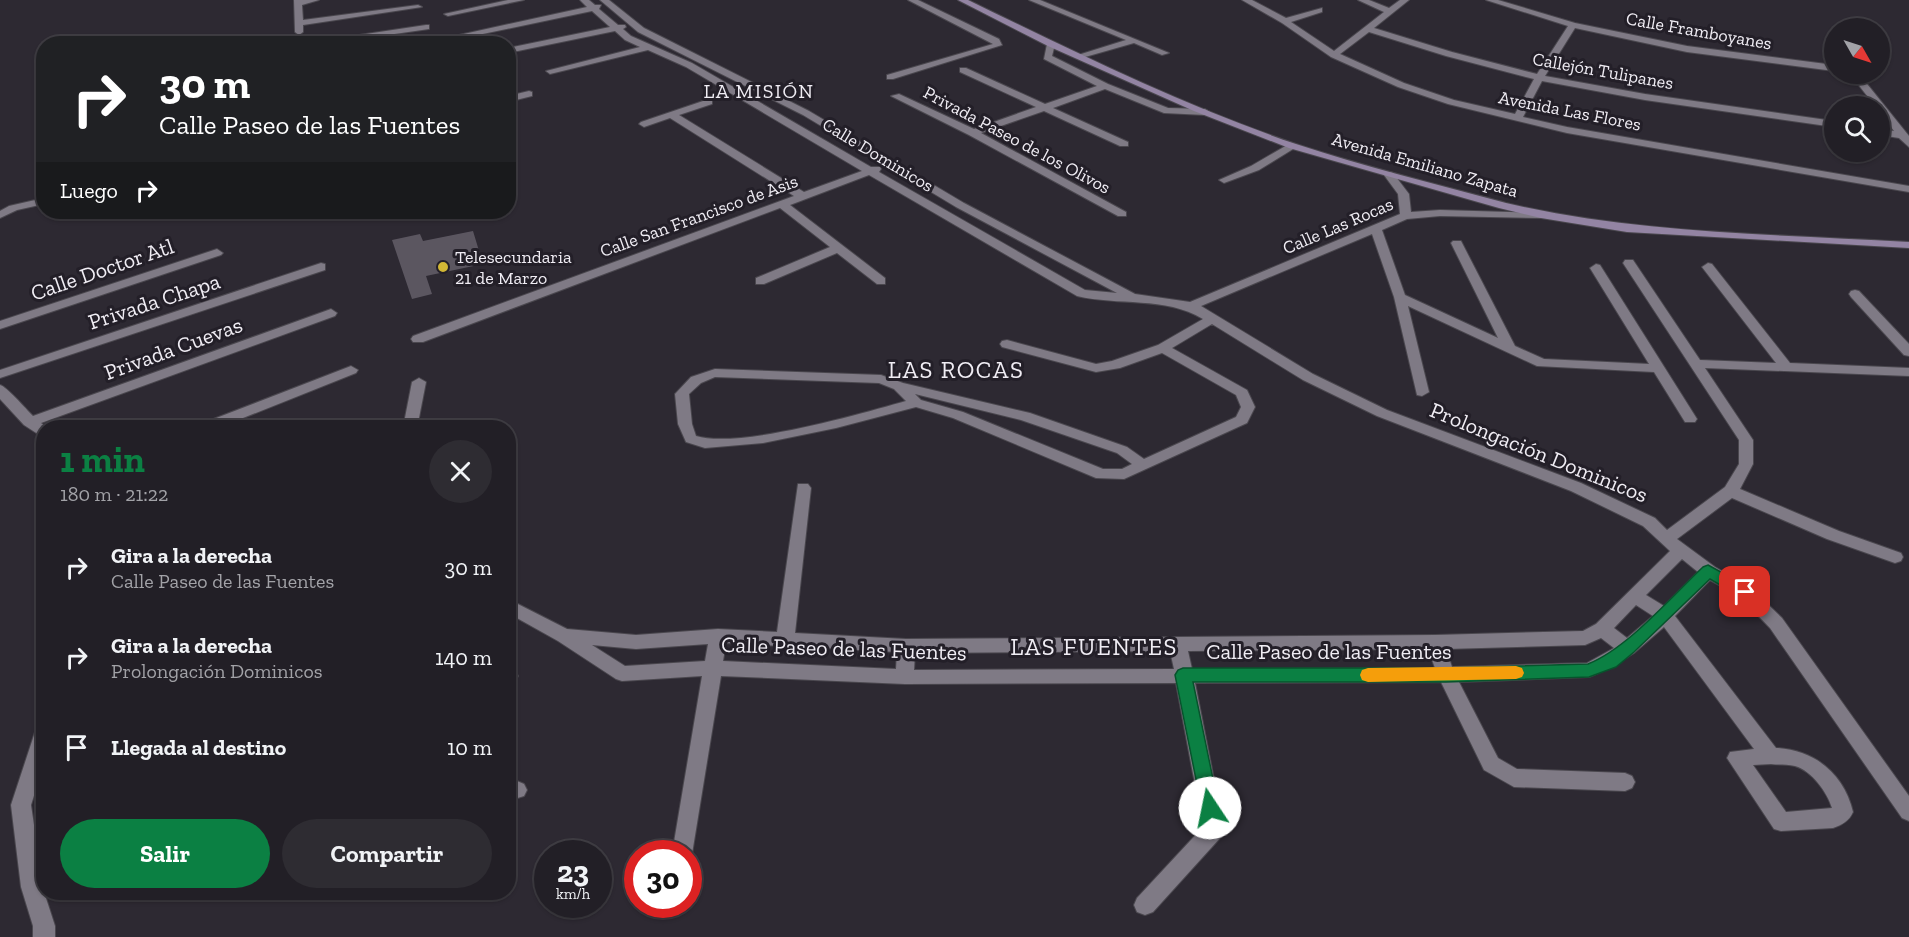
<!DOCTYPE html>
<html lang="es">
<meta charset="utf-8">
<style>
:root{--surface:#221f26;--page:#2e2c32;--text:#f1f3f6;--muted:#a2a2a7;--line:#3f3d43;--accent:#0b8043}
body{margin:0;font-family:"Zilla Slab",serif;background:var(--page);color:var(--text);height:100vh;display:flex;flex-direction:column;font-size:22px;white-space:nowrap}
*{box-sizing:border-box;margin:0}
p{font-size:20px;color:var(--muted)}
.icon{flex:none;width:33px;height:33px;fill:none;stroke:currentColor;stroke-width:2;stroke-linecap:round;stroke-linejoin:round}
.map{position:relative;flex:1;overflow:hidden}
.sheet{position:absolute;left:36px;top:420px;width:480px;height:480px;display:flex;flex-direction:column;background:var(--surface);border-radius:24px;box-shadow:0 2px 4px #0004,0 0 0 2px var(--line)}
.sheet>*{flex:none}
.banner{position:absolute;left:36px;top:36px;width:480px;height:183px;border-radius:24px;box-shadow:0 2px 4px #0004,0 0 0 2px var(--line);background:#202124;color:#fff;overflow:hidden}
.needle{width:39px;rotate:129deg}
.fabs{position:absolute;left:1824px;top:18px;display:grid;gap:12px}
.fabs a{display:grid;place-items:center;width:66px;height:66px;border-radius:50%;background:var(--surface);box-shadow:0 2px 4px #0004,0 0 0 2px var(--line);font-size:30px}
.speed{position:absolute;left:534px;top:840px;display:flex;gap:12px;font-size:30px;font-weight:700;text-align:center}
.speed>*{display:grid;place-content:center;width:78px;height:78px;border-radius:50%;background:var(--surface);box-shadow:0 2px 4px #0004,0 0 0 2px var(--line);line-height:1}
.speed small{font-size:15px;font-weight:400}
.speed .limit{border:9px solid #d22;background:#fff;color:#111}
.pin{position:absolute;display:grid;place-items:center;width:51px;height:51px;color:#fff;margin:-26px;border-radius:12px;box-shadow:0 3px 9px #0006}
.me{position:absolute;width:66px;margin:-33px;rotate:349deg;stroke-linejoin:round;filter:drop-shadow(0 0 4px #0008)}
.turn{display:flex;align-items:center;gap:21px;height:126px;padding:0 24px;font-size:27px}
.turn .icon{width:78px;height:78px;stroke-width:2.5}
.turn b{display:block;font-size:42px;line-height:51px}
.then{display:flex;align-items:center;height:57px;padding:0 24px;background:#0003;gap:12px;font-size:22px}
.round{display:grid;place-items:center;flex:none;width:63px;height:63px;border-radius:32px;background:var(--page)}
.summary{display:flex;align-items:center;justify-content:space-between;height:102px;padding:0 24px}
h1{font-size:36px;font-weight:700;line-height:45px;color:var(--accent)}
.action{display:flex;gap:12px;margin-top:auto;padding:12px 24px}
.action a{flex:1;height:69px;border-radius:36px;background:var(--accent);color:#fff;font-size:24px;font-weight:700;line-height:69px;text-align:center}
.action a+a{background:var(--page);color:var(--text)}
ul{padding:0;list-style:none}
li{display:flex;align-items:center;gap:18px;height:90px;padding:0 24px}
li div{flex:1}
li b{display:block;font-size:22px}
li em{font-style:normal}
.map>svg:first-child{display:block}
.building{fill:#5b5660}
.lines{fill:none;stroke-linecap:round;stroke-linejoin:round}
.minor-casing{stroke:#4a474e;stroke-width:2}
.secondary-casing{stroke:#4a474e;stroke-width:2}
.minor{fill:#7f7a85;fill-rule:evenodd}
.secondary{fill:#9384a3;fill-rule:evenodd}
.route{fill:#0b8043;stroke:#07532c;stroke-width:1.5}
.slow{fill:#f59e0b}
.poi-dot{fill:#d2b735;stroke:#231f28;stroke-width:2}
.labels{text-anchor:middle;stroke-width:6;stroke-linejoin:round;paint-order:stroke}
.far-street-label{font-size:18px;fill:#f0edf4;stroke:#231f28}
.far-poi-label{font-size:18px;fill:#f0edf4;stroke:#231f28;text-anchor:start}
.far-neighbourhood-label{font-size:20px;letter-spacing:1.5px;fill:#f0edf4;stroke:#231f28}
.street-label{font-size:22px;fill:#f0edf4;stroke:#231f28}
.neighbourhood-label{font-size:24px;letter-spacing:1.5px;fill:#f0edf4;stroke:#231f28}
</style>
<div class="map">
<svg width="1909" height="937" viewBox="0 0 1909 937">
<rect width="100%" height="100%" fill="#2d2932"/>
<polygon class="building" points="473,231 483,264 426,276 432,294 412,299 392,240 420,234 423,241"/>
<g class="lines">
<g class="minor-casing">
<g id="minor">
<polygon points="294,0 319,0 302,5 303,20 418,5 422,7 303,25 303,32 299,35 295,32"/>
<polygon points="508,0 524,0 448,16 444,14"/>
<path d="M 580,0 L 589,0 L 595,5 L 601,5 L 599,9 L 618,25 L 625,25 L 626,27 L 623,29 L 631,36 L 692,63 L 871,167 L 880,167 L 881,169 L 879,172 L 1085,290 L 1117,293 L 956,207 L 803,115 L 638,32 L 600,0 L 609,0 L 644,28 L 809,111 L 964,203 L 1135,294 L 1190,302 L 1400,214 L 1398,194 L 1384,175 L 1389,172 L 1393,173 L 1409,194 L 1411,212 L 1440,210 L 1545,213 L 1547,215 L 1541,218 L 1440,216 L 1407,219 L 1382,230 L 1405,295 L 1498,338 L 1451,243 L 1453,241 L 1461,241 L 1515,346 L 1544,359 L 1649,364 L 1590,268 L 1596,264 L 1600,265 L 1697,419 L 1695,422 L 1685,422 L 1654,372 L 1537,366 L 1408,306 L 1429,392 L 1422,396 L 1417,395 L 1394,297 L 1372,234 L 1201,306 L 1313,374 L 1387,410 L 1581,483 L 1655,518 L 1667,530 L 1725,487 L 1739,464 L 1739,440 L 1623,263 L 1625,260 L 1633,260 L 1700,360 L 1776,363 L 1702,267 L 1708,263 L 1712,264 L 1790,363 L 1909,368 L 1909,376 L 1705,368 L 1753,440 L 1753,464 L 1740,489 L 1839,531 L 1901,553 L 1903,557 L 1901,561 L 1895,563 L 1827,539 L 1732,498 L 1677,539 L 1715,567 L 1751,588 L 1782,618 L 1909,796 L 1909,821 L 1902,818 L 1770,628 L 1739,596 L 1710,580 L 1675,616 L 1776,748 C 1815,750 1844,774 1853,812 C 1849,821 1842,825 1833,828 L 1781,831 L 1774,829 L 1727,758 L 1730,752 L 1754,749 L 1664,627 L 1634,653 L 1612,667 L 1589,677 L 1459,682 L 1498,758 L 1517,769 L 1625,773 L 1632,776 L 1635,782 L 1632,788 L 1625,791 L 1514,787 L 1484,770 L 1441,682 L 1195,683 L 1224,830 L 1221,837 L 1153,912 L 1145,915 L 1137,912 L 1134,905 L 1137,898 L 1203,827 L 1176,683 L 905,684 L 721,676 L 692,854 L 688,861 L 688,854 L 672,854 L 702,676 L 622,681 L 616,679 L 558,641 L 508,613 L 508,599 L 567,629 L 636,635 L 718,629 L 777,632 L 798,484 L 808,484 L 811,488 L 795,633 L 906,639 L 1435,635 L 1583,631 L 1596,624 L 1670,551 L 1643,526 L 1571,491 L 1377,416 L 1303,380 L 1212,324 L 1172,348 L 1247,390 L 1255,407 L 1247,423 L 1124,479 L 1096,478 L 953,418 L 916,407 L 836,428 L 763,443 L 705,448 L 686,442 L 678,424 L 675,394 L 691,377 L 715,369 L 881,375 L 903,383 L 1030,413 L 1127,447 L 1144,459 L 1236,417 L 1241,407 L 1236,395 L 1162,353 L 1120,368 L 1096,372 L 1002,347 L 1000,344 L 1002,341 L 1007,340 L 1096,364 L 1112,361 L 1158,345 L 1203,319 C 1165,296 1118,306 1077,296 L 869,175 L 790,205 L 885,278 L 885,284 L 877,284 L 837,253 L 764,284 L 756,284 L 756,278 L 830,247 L 780,208 L 423,342 L 413,342 L 411,339 L 413,336 L 794,196 L 670,118 L 644,127 L 639,124 L 641,122 L 709,99 L 712,100 L 712,104 L 679,115 L 804,192 L 862,171 L 686,67 L 648,50 L 550,74 L 546,71 L 640,47 L 625,40 L 615,31 L 508,53 L 508,48 L 610,27 L 592,11 L 454,40 L 450,37 L 587,7 ZM 715,377 L 879,383 L 894,389 L 906,401 C 860,414 739,449 696,436 L 692,424 L 689,394 L 701,383 ZM 915,394 L 1021,420 L 1117,453 L 1132,464 L 1122,469 L 1103,469 L 963,412 L 921,400 ZM 1682,559 L 1698,572 L 1664,606 L 1646,595 ZM 1636,605 L 1653,616 L 1627,638 L 1614,628 ZM 1601,638 L 1614,648 L 1587,663 L 1452,667 L 1446,649 L 1585,645 ZM 726,643 L 897,652 L 896,669 L 723,661 ZM 708,644 L 705,661 L 625,666 L 592,645 L 636,649 ZM 1428,649 L 1435,668 L 1192,669 L 1188,651 ZM 1170,651 L 1174,669 L 914,670 L 915,653 ZM 1771,764 C 1779,765 1787,764 1795,766 C 1812,771 1827,792 1832,808 L 1786,812 L 1753,765 Z"/>
<polygon points="908,0 918,0 999,39 1002,45 893,79 887,79 887,75 993,44"/>
<polygon points="1029,0 1040,0 1169,53 1162,55 1134,43 1078,59 1078,55 1126,40"/>
<path d="M 1242,0 L 1252,0 L 1286,18 L 1322,8 L 1322,12 L 1291,22 L 1334,51 L 1384,12 L 1358,0 L 1369,0 L 1389,8 L 1400,0 L 1409,0 L 1374,28 L 1452,52 L 1537,74 L 1568,26 L 1486,0 L 1498,0 L 1575,23 L 1687,46 L 1834,65 L 1834,71 L 1687,52 L 1575,28 L 1545,76 L 1645,94 L 1834,121 L 1834,127 L 1645,100 L 1542,81 L 1523,117 L 1567,127 L 1909,186 L 1909,192 L 1567,133 L 1448,104 L 1398,87 L 1331,57 L 1282,23 ZM 1369,32 L 1446,56 L 1534,79 L 1515,114 L 1454,100 L 1404,83 L 1340,54 Z"/>
<polygon points="426,25 429,25 429,29 325,44 299,44"/>
<polygon points="1051,41 1055,44 1052,56 1108,84 1168,108 1205,109 1210,112 1205,115 1164,113 1105,89 1053,108 1128,142 1128,146 1120,146 1044,111 981,133 1126,212 1126,216 1118,216 969,135 891,96 899,94 974,129 1036,107 960,72 960,68 966,68 1045,104 1097,86 1044,59 1047,44"/>
<polygon points="1850,74 1859,74 1909,136 1909,147 1899,138 1880,135 1880,129 1894,131 1880,112 1880,106 1875,106"/>
<polygon points="508,80 514,81 516,83 508,86"/>
<polygon points="529,91 532,92 532,96 508,102 508,96"/>
<polygon points="1289,144 1298,146 1259,170 1224,183 1219,180 1251,166"/>
<polygon points="44,198 44,204 17,210 0,218 0,211 9,206"/>
<polygon points="217,249 223,253 221,255 0,329 0,321"/>
<polygon points="321,263 325,264 325,270 0,378 0,370"/>
<polygon points="1855,290 1859,291 1909,344 1909,356 1904,355 1851,297 1849,294 1851,291"/>
<path d="M 331,309 L 337,313 L 335,316 L 41,423 L 47,428 L 44,428 L 44,438 L 24,425 L 0,399 L 0,385 C 6,386 26,409 33,416 Z"/>
<polygon points="351,366 358,370 356,373 218,428 196,428 198,425"/>
<polygon points="419,378 426,382 417,428 403,428 412,382"/>
<polygon points="508,669 515,671 518,676 515,681 509,683"/>
<polygon points="44,724 44,764 31,805 44,892 55,926 55,937 33,937 33,926 21,887 11,805 35,732 37,726"/>
<polygon points="517,781 524,784 527,790 524,796 508,801 508,783"/>
</g>
</g>
<g class="secondary-casing">
<path id="secondary" d="M 958,0 L 968,0 C 1075,52 1184,106 1296,144 C 1365,167 1436,184 1506,203 C 1638,234 1774,234 1909,242 L 1909,248 L 1627,232 L 1541,218 L 1499,208 L 1289,148 L 1194,111 L 1048,46 Z"/>
</g>
<use href="#minor" class="minor"/>
<use href="#secondary" class="secondary"/>
</g>
<path class="route" d="M 1708,565 L 1750,588 L 1752,592 L 1750,596 L 1739,596 L 1710,579 L 1634,652 L 1616,667 L 1589,677 L 1446,682 L 1193,682 L 1219,808 L 1216,814 L 1210,816 L 1203,814 L 1175,675 L 1178,670 L 1183,668 L 1446,668 L 1588,664 C 1628,648 1671,597 1703,567 Z"/>
<polygon class="slow" points="1516,666 1522,668 1524,673 1522,677 1516,679 1368,682 1362,680 1360,675 1362,670 1368,668"/>
<circle class="poi-dot" cx="443" cy="267" r="6"/>
<g class="labels">
<g class="far-street-label">
<text transform="translate(1699 31) rotate(10)" y="6">Calle Framboyanes</text>
<text transform="translate(1603 71) rotate(10)" y="6">Callejón Tulipanes</text>
<text transform="translate(1570 111) rotate(11)" y="6">Avenida Las Flores</text>
<text transform="translate(1017 140) rotate(28)" y="6">Privada Paseo de los Olivos</text>
<text transform="translate(878 155) rotate(31)" y="6">Calle Dominicos</text>
<text transform="translate(1425 165) rotate(16)" y="6">Avenida Emiliano Zapata</text>
<text transform="translate(699 216) rotate(-20)" y="6">Calle San Francisco de Asis</text>
<text transform="translate(1338 226) rotate(-23)" y="6">Calle Las Rocas</text>
</g>
<g class="far-poi-label">
<text x="455" y="263">Telesecundaria<tspan x="455" dy="21">21 de Marzo</tspan></text>
</g>
<g class="far-neighbourhood-label">
<text x="759" y="98">LA MISIÓN</text>
</g>
<g class="street-label">
<text transform="translate(102 269) rotate(-19)" y="8">Calle Doctor Atl</text>
<text transform="translate(154 301) rotate(-18)" y="8">Privada Chapa</text>
<text transform="translate(173 348) rotate(-20)" y="8">Privada Cuevas</text>
<text transform="translate(1539 452) rotate(22)" y="8">Prolongación Dominicos</text>
<text transform="translate(844 648) rotate(2)" y="8">Calle Paseo de las Fuentes</text>
<text x="1329" y="659">Calle Paseo de las Fuentes</text>
</g>
<g class="neighbourhood-label">
<text x="956" y="378">LAS ROCAS</text>
<text x="1094" y="655">LAS FUENTES</text>
</g>
</g>
</svg>
<div class="fabs">
<a><svg class="needle" viewBox="-14 -14 28 28"><path d="M0-13l5 13h-10z" fill="#e53935"/><path d="M0 13l5-13h-10z" fill="#a2a2a7"/></svg></a>
<a><svg class="icon" aria-label="search" viewBox="0 0 24 24"><circle cx="10" cy="10" r="6"/><path d="M15 15l6 6"/></svg></a>
</div>
<div class="speed"><div>23<small>km/h</small></div><div class="limit">30</div></div>
<div class="pin" style="left:1745px;top:592px;background:#d93025"><svg class="icon" aria-label="arrive" viewBox="0 0 24 24"><path d="M6 21V4h12l-3 4 3 4H6"/></svg></div>
<svg class="me" style="left:1210px;top:808px" viewBox="-20 -20 40 40"><circle r="19" fill="#fff"/><path d="M0-13L10 11 0 6-10 11z" fill="#0b8043"/></svg>
<div class="banner">
<div class="turn"><svg class="icon" aria-label="right" viewBox="0 0 24 24"><path d="M7 20v-9h11M14 6l5 5-5 5"/></svg><div><b>30 m</b>Calle Paseo de las Fuentes</div></div>
<div class="then">Luego<svg class="icon" aria-label="right" viewBox="0 0 24 24"><path d="M7 20v-9h11M14 6l5 5-5 5"/></svg></div>
</div>
<section class="sheet">
<div class="summary"><div><h1>1 min</h1><p>180 m · 21:22</p></div><a class="round"><svg class="icon" aria-label="close" viewBox="0 0 24 24"><path d="M6 6l12 12M18 6L6 18"/></svg></a></div>
<ul>
<li><svg class="icon" aria-label="right" viewBox="0 0 24 24"><path d="M7 20v-9h11M14 6l5 5-5 5"/></svg><div><b>Gira a la derecha</b><p>Calle Paseo de las Fuentes</p></div><em>30 m</em></li>
<li><svg class="icon" aria-label="right" viewBox="0 0 24 24"><path d="M7 20v-9h11M14 6l5 5-5 5"/></svg><div><b>Gira a la derecha</b><p>Prolongación Dominicos</p></div><em>140 m</em></li>
<li><svg class="icon" aria-label="arrive" viewBox="0 0 24 24"><path d="M6 21V4h12l-3 4 3 4H6"/></svg><div><b>Llegada al destino</b></div><em>10 m</em></li>
</ul>
<div class="action"><a>Salir</a><a>Compartir</a></div>
</section>
</div>
